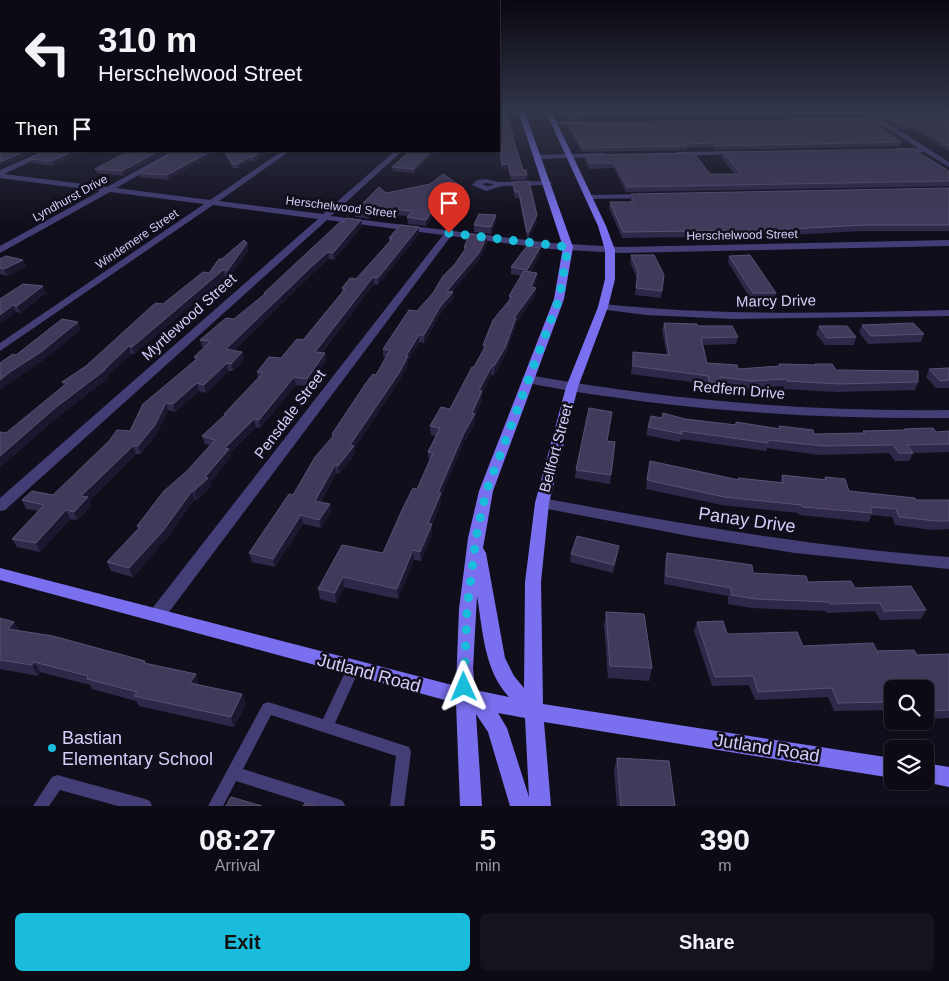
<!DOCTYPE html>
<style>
:root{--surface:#0d0a15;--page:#16131e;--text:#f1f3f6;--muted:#9a9aa0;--line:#2d2b34;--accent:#19bcda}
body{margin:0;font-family:Arial,sans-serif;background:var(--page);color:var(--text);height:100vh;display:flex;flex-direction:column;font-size:19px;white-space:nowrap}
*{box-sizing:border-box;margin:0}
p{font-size:16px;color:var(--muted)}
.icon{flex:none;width:28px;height:28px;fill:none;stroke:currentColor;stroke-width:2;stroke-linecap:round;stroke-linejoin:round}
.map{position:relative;height:806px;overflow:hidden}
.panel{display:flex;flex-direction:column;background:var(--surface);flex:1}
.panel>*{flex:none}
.top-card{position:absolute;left:0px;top:0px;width:500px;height:152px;box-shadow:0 1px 4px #0004,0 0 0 1px var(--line);background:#0d0a15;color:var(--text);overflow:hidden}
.controls{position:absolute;left:884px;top:680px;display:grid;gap:10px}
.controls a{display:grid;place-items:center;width:50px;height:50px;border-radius:8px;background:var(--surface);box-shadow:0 1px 4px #0004,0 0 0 1px var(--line);font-size:25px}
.pin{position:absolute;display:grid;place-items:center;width:42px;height:42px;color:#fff;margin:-51px -21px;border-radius:50% 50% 50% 0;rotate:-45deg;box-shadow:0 0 5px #0007}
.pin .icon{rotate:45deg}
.me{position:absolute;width:55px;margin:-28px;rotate:359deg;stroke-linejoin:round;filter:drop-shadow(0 0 4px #0008)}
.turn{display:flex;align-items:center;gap:18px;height:105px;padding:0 15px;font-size:22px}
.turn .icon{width:65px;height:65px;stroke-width:2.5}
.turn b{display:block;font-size:35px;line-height:42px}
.then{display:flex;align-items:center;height:48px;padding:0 15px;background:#0003;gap:10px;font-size:19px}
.eta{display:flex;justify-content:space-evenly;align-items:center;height:85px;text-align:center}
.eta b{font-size:30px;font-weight:600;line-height:35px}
.action{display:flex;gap:10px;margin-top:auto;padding:10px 15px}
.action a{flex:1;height:58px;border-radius:8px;background:var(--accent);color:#111;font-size:20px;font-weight:600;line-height:58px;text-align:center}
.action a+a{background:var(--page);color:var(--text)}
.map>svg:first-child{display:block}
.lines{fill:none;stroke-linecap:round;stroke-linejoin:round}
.lane{fill:#433e76;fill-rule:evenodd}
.street{fill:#433e76;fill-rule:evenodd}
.secondary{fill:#7a70ef;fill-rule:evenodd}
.wall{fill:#302848}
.shaded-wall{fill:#1c162f}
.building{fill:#423a5b;stroke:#595174}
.route{stroke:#19bcda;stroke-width:9;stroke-dasharray:0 16.2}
.poi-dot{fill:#19bcda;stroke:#110e1c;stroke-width:2}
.labels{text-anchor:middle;stroke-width:5;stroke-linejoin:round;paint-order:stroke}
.far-street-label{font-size:12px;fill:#d6cef9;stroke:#110e1c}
.street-label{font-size:15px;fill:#d6cef9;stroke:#110e1c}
.near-street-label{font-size:18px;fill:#d6cef9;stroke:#110e1c}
.near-poi-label{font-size:18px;fill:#d6cef9;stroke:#110e1c;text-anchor:start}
</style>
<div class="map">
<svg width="949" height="806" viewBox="0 0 949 806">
<rect width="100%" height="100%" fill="#110e1c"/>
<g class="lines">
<g class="lane">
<polygon points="354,662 359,664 360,668 335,723 409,747 411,752 404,806 390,806 396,756 271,715 243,769 338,799 343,801 345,806 315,806 236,781 223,806 208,806 263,704 268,702 323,719 349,664"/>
<polygon points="57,775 145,799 150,801 152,806 118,806 60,790 49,806 33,806 52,777"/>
</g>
<g class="street">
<polygon points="860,110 867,110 949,162 949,167 924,152 895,151 895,149 897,148 918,148 876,121 792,122 789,120 792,118 870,117"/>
<polygon points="555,121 585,121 588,123 585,125 553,124 552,123"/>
<polygon points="43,151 52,151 4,174 107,187 172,151 181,151 116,188 210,200 282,151 290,151 219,201 323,214 395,151 402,151 331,216 551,243 621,247 949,240 949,246 621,253 551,249 451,236 163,620 157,622 151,620 148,615 151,610 443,235 327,220 5,510 0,511 0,498 318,219 213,205 0,351 0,343 204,204 110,192 0,253 0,246 100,191 0,178 0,170"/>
<polygon points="737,151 739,152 739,154 677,156 673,154 677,152"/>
<polygon points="602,153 605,153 605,157 538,159 534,157 538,155"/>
<path d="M 486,179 L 499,182 L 548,181 L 552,183 L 548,185 L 502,186 L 486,191 L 472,185 L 477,180 ZM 486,183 L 493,184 L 493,185 L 487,186 L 482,184 Z"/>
<polygon points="647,194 651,196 650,198 589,199 585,197 589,195"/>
<path d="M 603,304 C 718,316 833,313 949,310 L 949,316 L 733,319 L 646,315 L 599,309 L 598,307 L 599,305 Z"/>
<path d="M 528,375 C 668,400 807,412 949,410 L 949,418 C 848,419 748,414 647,402 C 606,396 564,391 524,382 L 522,379 L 524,376 Z"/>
<path d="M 542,498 C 677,523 812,547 949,557 L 949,569 L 795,553 L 694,537 L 537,507 L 535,503 L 537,499 Z"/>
</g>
<g class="secondary">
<path d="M 518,110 L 524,110 L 573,247 L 564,299 L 493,491 L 483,548 L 486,553 L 505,658 L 514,676 L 524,688 L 525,582 L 535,503 L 566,387 L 598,307 L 605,279 L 605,250 L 598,226 L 545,110 L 551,110 L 606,226 L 615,250 L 615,279 L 608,307 L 578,387 L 549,503 L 541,582 L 543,704 L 892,758 L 892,778 L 544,722 L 551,806 L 510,806 L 488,732 L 476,714 L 482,806 L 460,806 L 456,703 L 0,580 L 0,568 L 456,686 L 459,609 L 468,538 L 479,491 L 554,299 L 563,247 ZM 477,596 C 483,631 484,670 509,697 L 475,690 L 473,668 ZM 498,713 L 525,718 L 529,797 L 507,728 Z"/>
<polygon points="925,763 949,767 949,787 920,781 925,781"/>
</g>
</g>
<g class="wall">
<polygon points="499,110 516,148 523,170 527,175 526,180 511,180 508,169 502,170 500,157 500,152 501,152 499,138"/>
<polygon points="560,110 862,110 865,112 864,115 565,119"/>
<polygon points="869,110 949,110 949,151 913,129 900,129"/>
<polygon points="568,123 886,125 885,129 882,129 901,142 900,146 714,150 712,147 687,148 687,150 582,152 568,127"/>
<polygon points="44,151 85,151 54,166 31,163 29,159"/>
<polygon points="175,151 220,151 168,180 139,177 138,173"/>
<polygon points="223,151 269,151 254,162 250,161 239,168 233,168"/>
<polygon points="435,151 414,173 393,171 392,167"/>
<polygon points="722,152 949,171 949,186 626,192 614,168 589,169 585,160 586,155 710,174 735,174 721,158"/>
<polygon points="127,154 124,176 97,173 95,169"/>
<polygon points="513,182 537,215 537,222 529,238 527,238 519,198 515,198 513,188"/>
<polygon points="949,188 949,231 862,231 772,236 622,238 609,208 610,202 631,202 630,200 631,194"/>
<polygon points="386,193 464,194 435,213 426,226 408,224 407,217 408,216 381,214 379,216 372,215 369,219 355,217 355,211"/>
<polygon points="496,215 496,222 491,234 474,232 474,225"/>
<polygon points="361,220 362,226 334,260 329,259 311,275 234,351 242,352 244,360 233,371 228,371 206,393 199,391 175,412 168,410 157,433 141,454 136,454 89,501 91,506 77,520 70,519 40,552 17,547 12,539 38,511 26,509 22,500 53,495 130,431 195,360 194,357 204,347 202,347 200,340 234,319 264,295 264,293 343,222"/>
<polygon points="419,234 378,285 374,284 322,353 325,353 326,361 308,386 296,385 260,428 256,427 230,453 231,457 210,483 211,486 197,500 195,499 166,539 133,577 111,571 107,562 138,529 137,526 210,445 205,444 202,436 224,415 224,414 258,378 257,372 281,358 303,340 342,293 342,288 356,279 389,242 389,238"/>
<polygon points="487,236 487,243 479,260 452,292 453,299 440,314 424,343 419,342 408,360 408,364 399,381 354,449 355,454 339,474 336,473 321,502 331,512 321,528 303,524 275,567 252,562 249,553 293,495 332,437 332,434 376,375 386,357 383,357 383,349 433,293 455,264 464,251 464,247"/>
<polygon points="247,243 249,249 230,277 225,277 134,354 131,354 107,376 108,378 59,416 0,467 6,433 64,386 62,382 86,366 163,304 209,273 222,259"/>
<polygon points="540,248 540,255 530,272 537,281 534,287 536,288 535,296 516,323 515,327 505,356 494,375 491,375 482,393 482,400 475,416 475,423 464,442 441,496 441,503 432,525 432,533 421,561 414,560 398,599 344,587 336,603 320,599 318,589 383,553 417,489 429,462 428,452 436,436 431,435 430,426 450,409 483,351 483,345 509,301 509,296 521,276 511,274 511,267"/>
<polygon points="631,255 662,291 661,298 635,295 637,279 630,262"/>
<polygon points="729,256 776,293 774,300 751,300 728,262"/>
<polygon points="0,259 23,260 26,267 7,276 0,274"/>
<polygon points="46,293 20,313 16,312 0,299"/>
<polygon points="664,323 698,326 738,337 736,344 703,345 707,363 738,369 779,366 779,364 814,365 815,364 836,370 918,382 915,390 836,392 784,389 783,386 748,389 721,385 720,391 707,390 706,384 631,374 633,352 667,355 662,330"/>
<polygon points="862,325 924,334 921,342 868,344 859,332"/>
<polygon points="819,326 856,337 854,345 825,345 816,334"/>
<polygon points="949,368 949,388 936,388 926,377 929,369"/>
<polygon points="662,418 735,425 736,422 778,429 779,426 814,434 863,433 863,431 903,430 904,429 936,432 949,431 949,452 913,453 909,461 895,461 889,453 820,455 767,448 766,451 681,439 680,442 646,435 648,427"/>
<polygon points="607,441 615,442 610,484 575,478 576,470"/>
<polygon points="650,461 738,480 738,478 780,482 782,475 824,479 825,477 849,491 916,500 949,500 949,529 932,530 895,525 892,517 871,515 869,522 799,515 798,513 722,505 646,489"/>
<polygon points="667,553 753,573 808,582 855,588 926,610 921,619 880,620 875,611 827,613 825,611 752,608 728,604 728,596 664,584 665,561"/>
<polygon points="571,554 617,555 613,573 570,562"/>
<polygon points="606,612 652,668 649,681 608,678 604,625"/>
<polygon points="0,618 14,622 19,631 146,663 199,684 199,685 242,694 246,704 234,727 139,706 136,701 92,689 90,685 40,672 38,676 0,669"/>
<polygon points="697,622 727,634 803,646 917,655 949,654 949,718 925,719 925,689 892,689 892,710 834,711 828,697 755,700 749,685 712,686 694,631"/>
<polygon points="617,758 675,806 617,806 614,770"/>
</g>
<g class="shaded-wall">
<polygon points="26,151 38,151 0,167 0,162"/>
<polygon points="74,151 85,151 54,166 52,161"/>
<polygon points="159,151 168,151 124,176 122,171"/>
<polygon points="211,151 220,151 168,180 167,175"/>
<polygon points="262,151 269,151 254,162 253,157"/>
<polygon points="431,151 435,151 414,173 414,169"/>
<polygon points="249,157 250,161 239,168 238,164"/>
<polygon points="508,164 508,169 502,170 502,165"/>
<polygon points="464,188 464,194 435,213 426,226 426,220 435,207"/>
<polygon points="381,208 381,214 379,216 379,210"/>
<polygon points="372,209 372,215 369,219 368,213"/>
<polygon points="496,215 496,222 491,234 491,227"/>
<polygon points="537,215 537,222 529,238 529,232"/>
<polygon points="361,220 362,226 334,260 333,253"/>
<polygon points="419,227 419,234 378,285 378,278"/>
<polygon points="487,236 487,243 479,260 447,298 447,291"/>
<polygon points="247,243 249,249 230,277 228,270"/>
<polygon points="540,248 540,255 526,277 527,270"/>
<polygon points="328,252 329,259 311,275 228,357 226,349 310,268"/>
<polygon points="23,260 26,267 7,276 4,269"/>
<polygon points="223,270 225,277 134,354 132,347"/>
<polygon points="537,273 537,281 532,292 536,288 535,296 516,323 515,327 505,356 494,375 494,366 514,318 531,287"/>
<polygon points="373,277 374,284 316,360 315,352"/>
<polygon points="43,286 46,293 20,313 17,306"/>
<polygon points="453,292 453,299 440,314 424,343 424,335 440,307"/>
<polygon points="13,305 16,312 0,324 0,315"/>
<polygon points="78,322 81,330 44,360 14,380 0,390 0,380"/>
<polygon points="419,335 419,342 408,360 408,364 399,381 354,449 355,454 339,474 338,466 350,445"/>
<polygon points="129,346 131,354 107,376 108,378 59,416 0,467 0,456 55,408 104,370"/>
<polygon points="242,352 244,360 233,371 231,364"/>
<polygon points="325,353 326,361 308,386 307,379"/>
<polygon points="227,363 228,371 206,393 204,385"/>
<polygon points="492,366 491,375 482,393 482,400 475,416 475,423 464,442 441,496 441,503 432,525 432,533 421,561 420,552 428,523 438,493 472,413 479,390"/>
<polygon points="294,377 296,385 260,428 259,420"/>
<polygon points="197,383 199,391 175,412 173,404"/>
<polygon points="166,403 168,410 157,433 141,454 138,446"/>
<polygon points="254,419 256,427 230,453 231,457 210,483 211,486 197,500 194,491 225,448"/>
<polygon points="133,446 136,454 89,501 91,506 77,520 74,512 81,496"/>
<polygon points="335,465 336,473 317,509 315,501"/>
<polygon points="192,491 195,499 166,539 133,577 129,568"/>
<polygon points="330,504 331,512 321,528 319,520"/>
<polygon points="66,510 70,519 40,552 36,543"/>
<polygon points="301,515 303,524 275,567 273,559"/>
<polygon points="413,550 414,560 398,599 397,589"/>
<polygon points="343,577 344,587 336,603 335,593"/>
<polygon points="14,622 20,632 8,629"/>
<polygon points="34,662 40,672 38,676 32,665"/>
<polygon points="196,674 199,684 194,693 190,683"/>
<polygon points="242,694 246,704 234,727 231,717"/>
</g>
<g class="building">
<polygon points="0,110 1,110 1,151 26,151 0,162"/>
<polygon points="499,110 506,110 516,148 523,170 526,170 527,175 511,175 508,164 502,165 500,152 502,152 499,133"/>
<polygon points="562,110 862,110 865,112 565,115"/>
<polygon points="876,110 949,110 949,146 914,125 901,125"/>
<polygon points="877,119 886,125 876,125 901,142 715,146 713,143 685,144 687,146 582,148 568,123"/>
<polygon points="913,149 949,171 949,181 627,187 614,163 589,163 586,155 694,153 710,174 741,174 722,152"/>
<polygon points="44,151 74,151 52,161 29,159"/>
<polygon points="133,151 159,151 122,171 95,169 123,154 127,154"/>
<polygon points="175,151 211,151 167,175 138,173"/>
<polygon points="225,151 262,151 253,157 249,157 238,164 232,164"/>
<polygon points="410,151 431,151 414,169 392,167"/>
<polygon points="443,174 464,188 435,207 426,220 407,217 413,211 381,208 379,210 372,209 368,213 355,211 379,187 386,193 430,184"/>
<polygon points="529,181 537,215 529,232 527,232 519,192 515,192 513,182"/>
<polygon points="949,188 949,225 864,225 773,230 623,232 610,202 634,202 631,194"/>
<polygon points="479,214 496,215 491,227 474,225"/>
<polygon points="347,218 361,220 333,253 328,252 310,268 226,349 242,352 231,364 227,363 204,385 197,383 173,404 166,403 155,425 138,446 133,446 81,496 88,497 74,512 66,510 36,543 12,539 44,505 22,500 32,491 53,495 109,441 117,430 130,431 143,404 198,358 194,357 211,341 200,340 226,318 234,319 266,293 264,293 340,222 343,222"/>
<polygon points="400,225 419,227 378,278 373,277 315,352 325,353 307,379 294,377 259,420 254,419 225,448 229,449 205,477 208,478 194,491 192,491 163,531 129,568 107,562 140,527 137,526 164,491 188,470 215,440 202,436 226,414 224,414 263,373 257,372 269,357 281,358 297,339 303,340 345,289 342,288 350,278 356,279 392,239 389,238"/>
<polygon points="470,234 487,236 479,253 447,291 453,292 440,307 424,335 419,335 406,356 408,356 399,373 350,445 354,446 338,466 335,465 315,501 330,504 319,520 301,515 273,559 249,553 289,494 293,495 315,457 334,435 332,434 366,383 373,374 376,375 390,350 383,349 409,310 417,311 433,293 443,276 455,264 466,248 464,247"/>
<polygon points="244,240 247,243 228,270 223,270 132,347 129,346 104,370 105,370 55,408 0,456 0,432 1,432 6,433 67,383 62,382 86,366 152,306 156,303 163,304 203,272 209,273 219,259 222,259"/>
<polygon points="527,246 540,248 527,270 511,267"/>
<polygon points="631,255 654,255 664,275 662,291 636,288 638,272"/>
<polygon points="750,255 776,293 753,293 729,256"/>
<polygon points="6,256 23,260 4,269 0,268 0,259"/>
<polygon points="524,271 537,273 531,287 536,288 514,318 516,318 505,348 494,366 492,366 479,390 482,391 472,413 475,414 464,433 438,493 441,493 428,523 432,524 420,552 413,550 397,589 343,577 335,593 318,589 342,545 383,553 402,510 413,488 417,489 433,453 428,452 440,428 430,426 441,407 450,409 472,367 474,367 486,345 483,345 493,320 512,297 509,296"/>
<polygon points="23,284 43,286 17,306 13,305 0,315 0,299"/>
<polygon points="62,319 78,322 41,352 10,372 0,380 0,363 13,354 16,355"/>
<polygon points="664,323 697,324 698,326 732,326 738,337 701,338 707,363 737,365 738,369 780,366 779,364 816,365 815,364 832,364 836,370 918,371 918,382 839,384 787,381 786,379 751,381 720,377 721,383 709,382 708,376 633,366 633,352 669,355"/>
<polygon points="913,323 924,334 871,336 862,325"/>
<polygon points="819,326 847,326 856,337 827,338"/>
<polygon points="949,368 949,380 940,381 929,369"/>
<polygon points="589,408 612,412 607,441 615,442 611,475 576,470"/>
<polygon points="663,413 685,419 736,425 736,422 780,429 779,426 813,430 814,434 865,433 863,431 905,430 904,429 933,428 936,432 949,431 949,444 907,445 913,453 899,453 893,445 823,446 768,440 768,443 682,431 682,434 648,427 651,416 662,418"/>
<polygon points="650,461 739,480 738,478 784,483 782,475 826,480 825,477 845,479 849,491 915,498 916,500 949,500 949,521 936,521 899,517 896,509 870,507 872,513 802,507 801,505 724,497 647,480"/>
<polygon points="577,536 619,546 614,565 571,554"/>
<polygon points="667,553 752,565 753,573 806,576 808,582 851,581 855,588 911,586 926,610 884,611 880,603 830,604 829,602 755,599 731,595 731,588 666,576"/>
<polygon points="606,612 644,614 652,668 610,666"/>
<polygon points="0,618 14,622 8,629 53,636 145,661 144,663 196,674 190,683 242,694 231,717 134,696 137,692 87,679 88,676 34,662 32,665 0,660 0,650 1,648 0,648"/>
<polygon points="723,621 727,634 797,632 803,646 873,643 877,651 914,650 917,655 949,654 949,710 925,711 925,689 892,689 892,702 838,703 832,688 758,692 753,676 715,677 697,622"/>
<polygon points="617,758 669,761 675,806 621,806"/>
<polygon points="231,797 262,806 226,806"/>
<polygon points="305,803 315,806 303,806"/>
</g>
<linearGradient id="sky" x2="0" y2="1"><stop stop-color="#09080f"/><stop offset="0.5" stop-color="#32364b"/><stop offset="1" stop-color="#32364b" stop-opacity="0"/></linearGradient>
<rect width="949" height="222" fill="url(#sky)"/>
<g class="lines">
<polyline class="route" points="449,233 568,247 559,299 486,492 476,538 467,609 464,687"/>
</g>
<circle class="poi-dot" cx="52" cy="748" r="5"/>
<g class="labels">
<g class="far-street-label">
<text transform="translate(70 198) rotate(-29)" y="4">Lyndhurst Drive</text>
<text transform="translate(341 207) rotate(7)" y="4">Herschelwood Street</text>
<text transform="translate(742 235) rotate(-1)" y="4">Herschelwood Street</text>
<text transform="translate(137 239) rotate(-34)" y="4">Windemere Street</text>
</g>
<g class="street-label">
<text transform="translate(776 301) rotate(-1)" y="5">Marcy Drive</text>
<text transform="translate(189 317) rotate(-42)" y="5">Myrtlewood Street</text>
<text transform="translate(739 390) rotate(5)" y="5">Redfern Drive</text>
<text transform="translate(290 414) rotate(-53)" y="5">Pensdale Street</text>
<text transform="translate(556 448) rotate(-75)" y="5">Bellfort Street</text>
</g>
<g class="near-street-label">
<text transform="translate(747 520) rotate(8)" y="6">Panay Drive</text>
<text transform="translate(369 673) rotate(15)" y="6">Jutland Road</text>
<text transform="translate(767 748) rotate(9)" y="6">Jutland Road</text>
</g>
<g class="near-poi-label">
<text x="62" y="744">Bastian<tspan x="62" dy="21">Elementary School</tspan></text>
</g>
</g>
</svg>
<div class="controls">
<a><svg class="icon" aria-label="search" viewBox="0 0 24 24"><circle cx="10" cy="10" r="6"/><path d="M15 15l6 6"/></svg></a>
<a><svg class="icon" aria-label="layers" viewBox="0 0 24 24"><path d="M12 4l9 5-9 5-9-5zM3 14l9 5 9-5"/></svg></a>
</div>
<div class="pin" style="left:449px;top:233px;background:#d93025"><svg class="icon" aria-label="arrive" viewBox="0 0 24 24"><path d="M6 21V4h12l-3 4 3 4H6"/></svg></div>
<svg class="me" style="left:464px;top:687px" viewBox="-20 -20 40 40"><path d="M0-17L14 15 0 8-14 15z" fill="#19bcda" stroke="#fff" stroke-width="4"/></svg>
<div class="top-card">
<div class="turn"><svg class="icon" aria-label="left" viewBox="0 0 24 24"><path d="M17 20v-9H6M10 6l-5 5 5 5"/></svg><div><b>310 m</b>Herschelwood Street</div></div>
<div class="then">Then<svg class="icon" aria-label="arrive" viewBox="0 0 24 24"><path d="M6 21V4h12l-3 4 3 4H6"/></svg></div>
</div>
</div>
<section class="panel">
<div class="eta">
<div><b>08:27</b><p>Arrival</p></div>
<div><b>5</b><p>min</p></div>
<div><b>390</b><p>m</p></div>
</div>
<div class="action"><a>Exit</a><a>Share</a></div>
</section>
